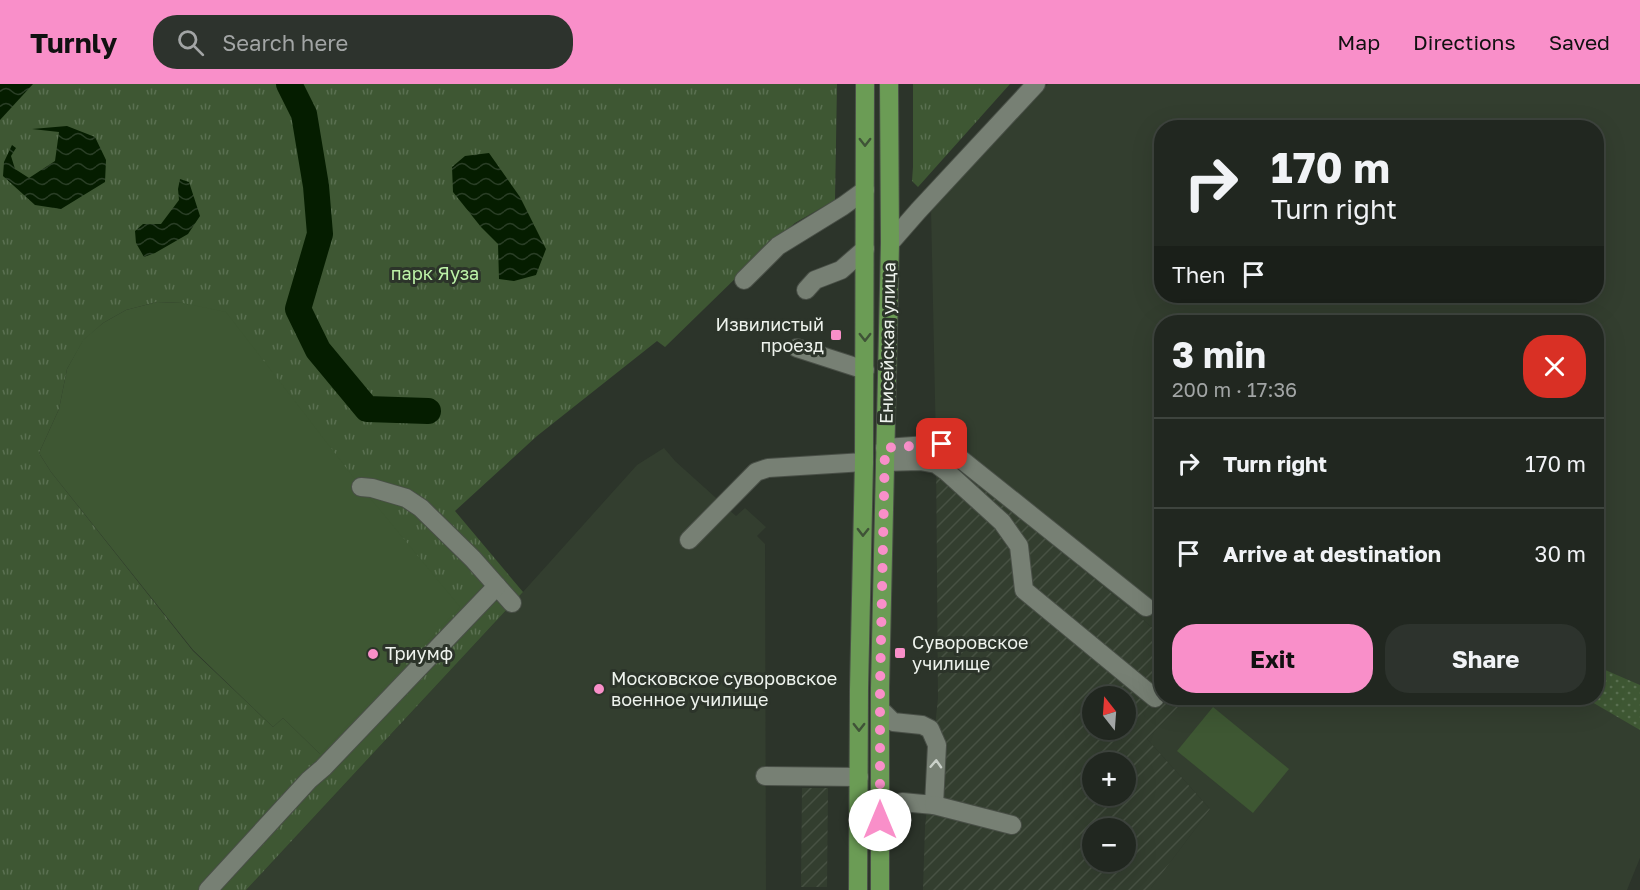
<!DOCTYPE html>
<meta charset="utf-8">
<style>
:root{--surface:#212720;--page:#2d332d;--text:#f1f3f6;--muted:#a2a5a5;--line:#3e443e;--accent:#f98fc9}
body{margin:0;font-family:"Golos Text",sans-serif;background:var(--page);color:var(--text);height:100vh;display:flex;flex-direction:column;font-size:22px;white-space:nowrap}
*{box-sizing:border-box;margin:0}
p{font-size:20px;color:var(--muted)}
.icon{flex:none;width:33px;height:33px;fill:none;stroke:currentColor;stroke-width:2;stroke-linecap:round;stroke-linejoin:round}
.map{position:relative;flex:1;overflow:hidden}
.side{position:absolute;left:1154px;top:231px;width:450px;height:390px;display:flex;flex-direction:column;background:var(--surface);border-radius:24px;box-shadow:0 6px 24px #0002,0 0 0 2px var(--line)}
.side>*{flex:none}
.banner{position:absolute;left:1154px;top:36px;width:450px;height:183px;border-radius:24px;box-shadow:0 6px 24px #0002,0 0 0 2px var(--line);background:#212720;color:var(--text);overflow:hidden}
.needle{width:39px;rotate:343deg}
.tools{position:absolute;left:1082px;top:602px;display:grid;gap:12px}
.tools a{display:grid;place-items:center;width:54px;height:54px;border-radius:50%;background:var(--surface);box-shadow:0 6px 24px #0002,0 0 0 2px var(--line);font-size:30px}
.pin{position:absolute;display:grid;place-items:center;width:51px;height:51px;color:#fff;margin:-26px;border-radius:12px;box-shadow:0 3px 9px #0006}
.me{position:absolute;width:66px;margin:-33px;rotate:0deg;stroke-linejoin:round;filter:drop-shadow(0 0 4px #0008)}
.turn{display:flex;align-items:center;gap:21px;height:126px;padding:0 18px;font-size:27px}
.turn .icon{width:78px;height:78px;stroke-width:2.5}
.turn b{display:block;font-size:42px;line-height:51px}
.then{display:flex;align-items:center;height:57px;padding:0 18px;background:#0003;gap:12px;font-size:22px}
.round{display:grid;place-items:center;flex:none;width:63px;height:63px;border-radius:24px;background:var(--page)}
.headline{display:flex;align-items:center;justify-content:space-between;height:102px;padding:0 18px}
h1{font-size:36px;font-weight:700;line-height:45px}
.primary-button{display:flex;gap:12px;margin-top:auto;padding:12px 18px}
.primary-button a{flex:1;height:69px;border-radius:24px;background:var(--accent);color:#111;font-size:24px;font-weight:700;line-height:69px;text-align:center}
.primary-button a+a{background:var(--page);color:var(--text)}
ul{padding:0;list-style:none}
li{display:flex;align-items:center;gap:18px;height:90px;padding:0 18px;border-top:2px solid var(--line)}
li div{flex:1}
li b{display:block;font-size:22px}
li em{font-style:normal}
header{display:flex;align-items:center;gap:36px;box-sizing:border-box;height:84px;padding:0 30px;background:var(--accent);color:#111}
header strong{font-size:28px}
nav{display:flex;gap:33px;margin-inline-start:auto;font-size:21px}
.search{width:420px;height:54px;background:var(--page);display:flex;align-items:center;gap:15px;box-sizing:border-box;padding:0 21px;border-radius:24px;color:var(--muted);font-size:22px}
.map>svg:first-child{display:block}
.built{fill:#333e2f;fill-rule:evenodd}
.industrial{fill:url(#industrial-furrows);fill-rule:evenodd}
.grass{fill:url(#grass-dots)}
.park{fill:url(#park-tufts);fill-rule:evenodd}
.garden{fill:#3e5733}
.water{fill:url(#water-waves)}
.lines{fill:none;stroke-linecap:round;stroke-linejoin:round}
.river{stroke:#051d00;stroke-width:26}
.minor-casing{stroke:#494f47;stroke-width:20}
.major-casing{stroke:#494f47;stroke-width:20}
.minor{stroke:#778074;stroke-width:18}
.major{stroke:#6b9c55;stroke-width:18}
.oneway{stroke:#3f5337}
.oneway2{stroke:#cad0c9}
.route{stroke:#f98fc9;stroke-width:10;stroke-dasharray:0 18}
.poi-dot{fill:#f98fc9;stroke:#2c342a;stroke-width:2}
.labels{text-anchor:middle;stroke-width:6;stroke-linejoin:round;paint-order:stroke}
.park-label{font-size:18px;fill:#bdf3a8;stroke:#2c342a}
.poi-label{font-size:18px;fill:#eef3ed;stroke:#2c342a;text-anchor:start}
.street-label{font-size:18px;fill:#eef3ed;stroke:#2c342a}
</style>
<header>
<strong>Turnly</strong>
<div class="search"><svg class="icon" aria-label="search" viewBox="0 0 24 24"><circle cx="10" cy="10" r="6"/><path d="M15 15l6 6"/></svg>Search here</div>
<nav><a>Map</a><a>Directions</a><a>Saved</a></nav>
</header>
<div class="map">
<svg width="1640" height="806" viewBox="0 0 1640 806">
<defs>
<pattern id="industrial-furrows" width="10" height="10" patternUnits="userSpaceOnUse" patternTransform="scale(1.5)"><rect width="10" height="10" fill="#333e2f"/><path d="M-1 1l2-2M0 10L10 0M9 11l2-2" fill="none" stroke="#475143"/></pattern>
<pattern id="grass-dots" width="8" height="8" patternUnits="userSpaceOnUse" patternTransform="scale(1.5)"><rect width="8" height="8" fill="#3e5733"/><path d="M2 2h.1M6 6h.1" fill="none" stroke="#5a7051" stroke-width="1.8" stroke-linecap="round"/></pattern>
<pattern id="park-tufts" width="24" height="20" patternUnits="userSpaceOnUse" patternTransform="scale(1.5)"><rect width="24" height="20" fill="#3e5733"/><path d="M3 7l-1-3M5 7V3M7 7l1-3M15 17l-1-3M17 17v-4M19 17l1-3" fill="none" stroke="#5a7051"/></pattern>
<pattern id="water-waves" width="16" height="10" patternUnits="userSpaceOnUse" patternTransform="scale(1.5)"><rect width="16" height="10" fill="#051d00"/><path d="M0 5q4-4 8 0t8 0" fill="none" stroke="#2a3e26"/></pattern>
</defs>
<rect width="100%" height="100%" fill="#2c342a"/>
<g class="built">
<path d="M 1048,0 L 1640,0 L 1640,774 L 1627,806 L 1151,806 L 1150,805 L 1210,725 L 1147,655 L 1187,614 L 1596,614 L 1596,238 L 1161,238 L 1161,551 L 936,362 L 931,125 ZM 1161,44 L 1596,44 L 1596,212 L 1161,212 Z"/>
<polygon points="664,364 675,377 736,432 745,424 766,443 757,452 765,460 766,806 246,806 523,508 637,381"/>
</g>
<g class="industrial">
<path d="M 936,362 L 1161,551 L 1161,614 L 1187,614 L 1147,655 L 1210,725 L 1151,804 L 1151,806 L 923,806 L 925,744 L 938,614 ZM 1092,612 L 1125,612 L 1125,645 L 1092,645 ZM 1092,678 L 1125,678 L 1125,711 L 1092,711 ZM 1092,744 L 1125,744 L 1125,777 L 1092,777 Z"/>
<polygon points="802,704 828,704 827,803 801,803"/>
</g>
<polygon class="grass" points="1596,582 1640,601 1640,646 1585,614 1596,614"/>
<g class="park">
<path d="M 0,0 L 837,0 L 835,116 L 795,139 L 743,187 L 665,263 L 657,257 L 537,352 L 455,427 L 523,508 L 246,806 L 0,806 ZM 157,218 L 183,219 L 320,670 L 283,634 L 273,643 L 193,567 L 51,388 L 39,369 L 59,325 L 67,285 L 83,257 L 103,239 L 126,226 Z"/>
<polygon points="913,0 1010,0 918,103 912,97 913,83"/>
</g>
<g class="garden">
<polygon points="157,218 183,219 226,228 361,403 460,523 320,670 283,634 273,643 193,566 51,388 39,369 59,325 67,285 83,256 103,239 126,226"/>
<polygon points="1213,623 1289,685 1253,729 1177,667"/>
</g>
<g class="water">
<polygon points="0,0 33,0 0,36"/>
<polygon points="67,42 95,53 106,76 105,98 61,125 35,121 3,92 4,78 12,61 16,64 11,72 15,85 29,94 55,77 59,48 32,45"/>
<polygon points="489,69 520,113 546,165 536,191 514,197 499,195 498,160 481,143 453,108 452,83 465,72"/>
<polygon points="180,95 189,98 200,132 188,150 155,169 144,173 136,159 135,147 143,140 161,140 179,116 178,105"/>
</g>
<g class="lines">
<polyline class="river" points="289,0 304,30 316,102 320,150 298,225 318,266 367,325 428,327"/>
<g class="minor-casing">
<g id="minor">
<polyline points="890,159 918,127 1036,0"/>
<polyline points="744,196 778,162 843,122 865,106"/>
<polyline points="806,206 815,196 841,186 865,165"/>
<polyline points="797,264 865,286"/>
<polyline points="885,364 942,360 1146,523"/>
<polyline points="885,378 920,377 936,380 947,388 1002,438 1019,462 1024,506 1155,614"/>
<polyline points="361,403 372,404 406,414 421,424 473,475 512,519"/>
<polyline points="689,456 756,388 768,384 864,378"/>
<polyline points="880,625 893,638 922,641 930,645 937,661 934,721 902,718 880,736"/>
<polyline points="765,692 859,693"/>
<polyline points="934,721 1012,741"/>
<polyline points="208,806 309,696 323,684 497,502"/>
</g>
</g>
<g class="major-casing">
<g id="major">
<polyline points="858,806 859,605 864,378 865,0"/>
<polyline points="880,806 880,604 890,159 889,0"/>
</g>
</g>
<use href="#minor" class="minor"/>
<use href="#major" class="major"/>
</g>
<defs><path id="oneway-chevron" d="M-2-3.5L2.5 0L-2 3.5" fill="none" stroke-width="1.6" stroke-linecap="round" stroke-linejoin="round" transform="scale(1.5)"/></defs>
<g class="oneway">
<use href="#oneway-chevron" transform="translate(865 58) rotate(90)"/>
<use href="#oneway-chevron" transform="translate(865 253) rotate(90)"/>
<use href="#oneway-chevron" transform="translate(863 448) rotate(91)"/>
<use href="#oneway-chevron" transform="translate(859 643) rotate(90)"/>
</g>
<use class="oneway2" href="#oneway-chevron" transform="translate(936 680) rotate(-87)"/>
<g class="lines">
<polyline class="route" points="880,736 880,604 885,364 942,360"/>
</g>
<g class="poi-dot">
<rect x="830" y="245" width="12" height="12" rx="3"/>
<rect x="894" y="563" width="12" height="12" rx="3"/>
<circle cx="373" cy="570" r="6"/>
<circle cx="599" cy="605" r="6"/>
</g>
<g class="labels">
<g class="park-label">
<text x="435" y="196">парк Яуза</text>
</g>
<g class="poi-label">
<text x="824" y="247" text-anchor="end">Извилистый<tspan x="824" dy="21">проезд</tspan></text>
<text x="912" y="565">Суворовское<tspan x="912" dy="21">училище</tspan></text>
<text x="385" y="576">Триумф</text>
<text x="611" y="601">Московское суворовское<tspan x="611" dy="21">военное училище</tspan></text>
</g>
<g class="street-label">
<text transform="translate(888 259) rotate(-89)" y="6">Енисейская улица</text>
</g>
</g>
</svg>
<div class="tools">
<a><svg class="needle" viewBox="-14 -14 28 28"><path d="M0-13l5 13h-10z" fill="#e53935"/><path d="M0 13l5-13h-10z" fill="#a2a5a5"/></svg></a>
<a>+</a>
<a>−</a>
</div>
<div class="pin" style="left:942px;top:360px;background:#d93025"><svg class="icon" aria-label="arrive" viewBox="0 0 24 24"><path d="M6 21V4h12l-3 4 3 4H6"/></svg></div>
<svg class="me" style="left:880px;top:736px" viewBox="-20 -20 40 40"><circle r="19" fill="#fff"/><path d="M0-13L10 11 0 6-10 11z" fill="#f98fc9"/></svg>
<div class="banner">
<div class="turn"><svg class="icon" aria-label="right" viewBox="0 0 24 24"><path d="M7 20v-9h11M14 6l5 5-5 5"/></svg><div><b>170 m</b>Turn right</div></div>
<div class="then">Then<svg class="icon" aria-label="arrive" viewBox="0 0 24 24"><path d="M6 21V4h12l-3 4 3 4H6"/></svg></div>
</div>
<section class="side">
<div class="headline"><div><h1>3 min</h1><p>200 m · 17:36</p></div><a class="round" style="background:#d93025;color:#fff"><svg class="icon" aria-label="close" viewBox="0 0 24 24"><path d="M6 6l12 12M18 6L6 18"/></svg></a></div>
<ul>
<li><svg class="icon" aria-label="right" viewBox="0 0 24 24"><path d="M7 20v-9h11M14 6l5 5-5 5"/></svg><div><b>Turn right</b></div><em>170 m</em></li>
<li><svg class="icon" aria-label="arrive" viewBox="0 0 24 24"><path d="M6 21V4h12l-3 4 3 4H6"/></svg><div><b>Arrive at destination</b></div><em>30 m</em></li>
</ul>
<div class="primary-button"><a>Exit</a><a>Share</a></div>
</section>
</div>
